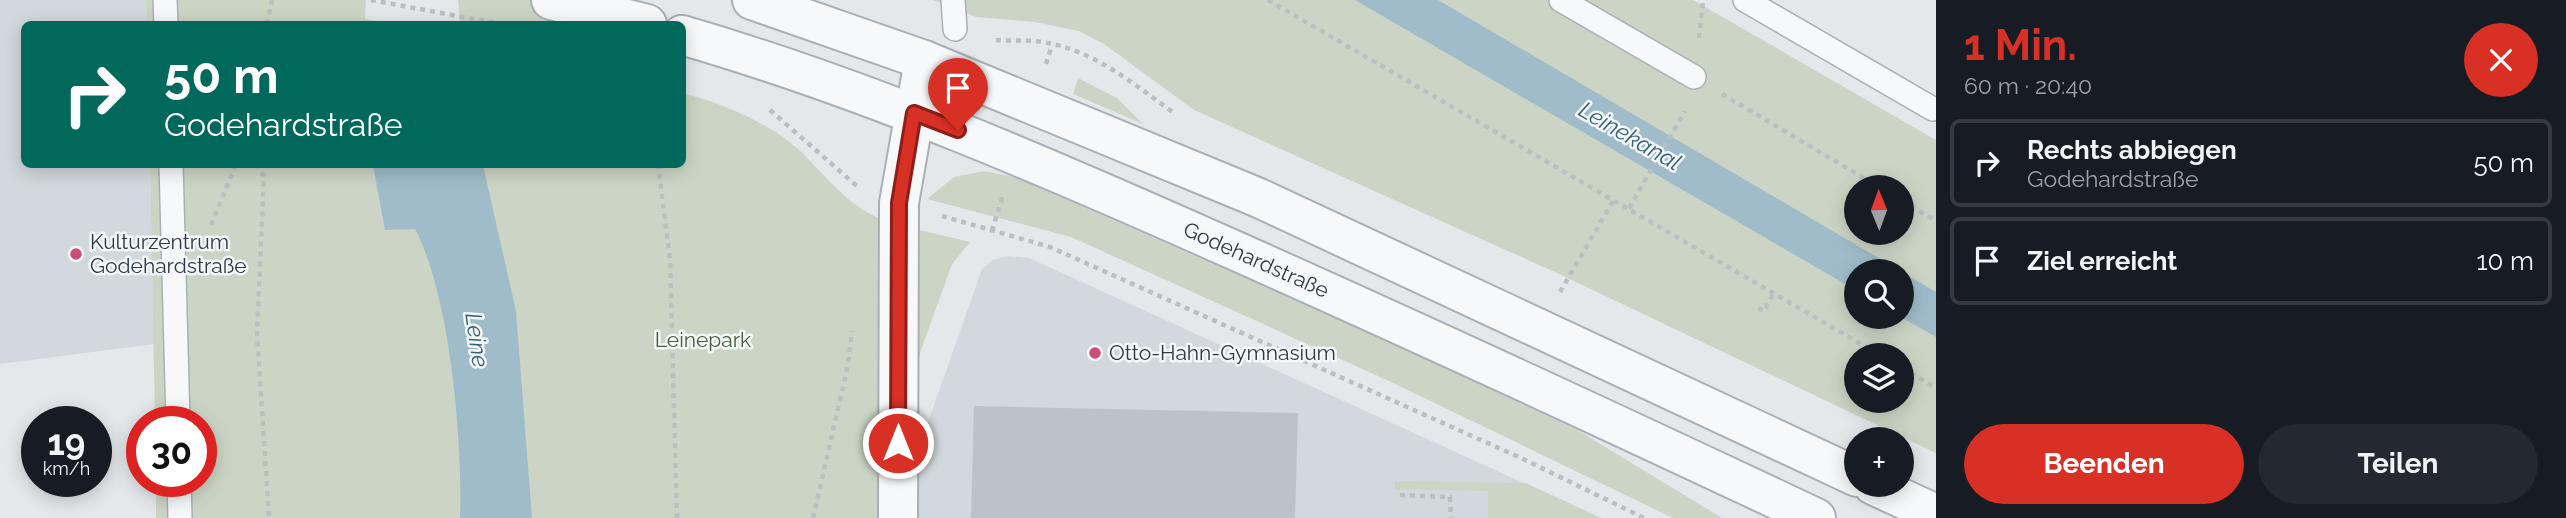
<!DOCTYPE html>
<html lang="de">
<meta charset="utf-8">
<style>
:root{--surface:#171b24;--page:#242831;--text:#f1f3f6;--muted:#9ea1a6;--line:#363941;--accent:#d93025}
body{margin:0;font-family:Raleway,sans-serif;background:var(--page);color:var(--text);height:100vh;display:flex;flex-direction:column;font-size:26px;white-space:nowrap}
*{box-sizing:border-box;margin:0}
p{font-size:23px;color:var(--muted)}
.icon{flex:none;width:38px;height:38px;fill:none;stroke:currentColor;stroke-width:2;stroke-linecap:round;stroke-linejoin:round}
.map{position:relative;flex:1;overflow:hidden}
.details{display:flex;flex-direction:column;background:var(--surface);width:630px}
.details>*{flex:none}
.top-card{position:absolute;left:21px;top:21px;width:665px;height:147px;border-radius:10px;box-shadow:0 4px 18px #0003;background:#00695c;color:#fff;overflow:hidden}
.needle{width:46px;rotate:359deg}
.fabs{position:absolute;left:1844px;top:175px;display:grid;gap:14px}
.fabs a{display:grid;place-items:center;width:70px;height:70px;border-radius:50%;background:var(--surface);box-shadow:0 4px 18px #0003;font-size:35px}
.speed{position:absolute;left:21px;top:406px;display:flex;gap:14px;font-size:35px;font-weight:700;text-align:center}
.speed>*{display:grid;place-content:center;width:91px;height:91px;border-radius:50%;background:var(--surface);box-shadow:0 4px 18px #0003;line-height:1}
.speed small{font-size:18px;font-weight:400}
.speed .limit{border:10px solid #d22;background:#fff;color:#111}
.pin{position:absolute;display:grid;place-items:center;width:60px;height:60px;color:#fff;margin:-72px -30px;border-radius:50% 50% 50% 0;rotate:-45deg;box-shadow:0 0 7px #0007}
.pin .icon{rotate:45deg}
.me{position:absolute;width:77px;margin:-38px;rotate:0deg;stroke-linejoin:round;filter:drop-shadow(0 0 5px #0008)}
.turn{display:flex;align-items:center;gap:24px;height:147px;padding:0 28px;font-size:32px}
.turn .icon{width:91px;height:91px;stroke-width:2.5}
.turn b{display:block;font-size:49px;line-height:60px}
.round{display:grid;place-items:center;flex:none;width:74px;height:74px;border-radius:37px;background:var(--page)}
.head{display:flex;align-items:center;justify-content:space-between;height:119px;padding:0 28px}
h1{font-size:42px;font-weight:700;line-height:52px;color:var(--accent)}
.action{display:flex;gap:14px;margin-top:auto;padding:14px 28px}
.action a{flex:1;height:80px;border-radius:42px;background:var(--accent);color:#fff;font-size:28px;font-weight:700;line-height:80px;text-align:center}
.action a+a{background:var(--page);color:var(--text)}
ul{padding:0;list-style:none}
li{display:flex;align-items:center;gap:21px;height:88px;margin:0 14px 10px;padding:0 14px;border:4px solid var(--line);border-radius:10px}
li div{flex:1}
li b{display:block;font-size:26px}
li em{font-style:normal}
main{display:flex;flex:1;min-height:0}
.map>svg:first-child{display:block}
.built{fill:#d2d8dd}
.green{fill:#ccd5c5;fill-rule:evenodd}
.water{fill:#a0bcca}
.pier{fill:#e4e8eb}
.building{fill:#bbc2c8}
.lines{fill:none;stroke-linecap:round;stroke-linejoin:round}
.service-casing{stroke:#a9b0b5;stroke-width:26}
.minor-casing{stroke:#a9b0b5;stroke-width:42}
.tertiary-casing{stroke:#a9b0b5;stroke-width:42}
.path{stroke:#babfc2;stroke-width:4.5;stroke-dasharray:5 5;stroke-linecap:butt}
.service{stroke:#f7f8f9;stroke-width:23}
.minor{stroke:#f7f8f9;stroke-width:38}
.tertiary{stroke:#f7f8f9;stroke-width:38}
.route-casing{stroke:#8d1f18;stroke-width:18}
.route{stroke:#d93025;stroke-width:12}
.poi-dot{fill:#cb4e78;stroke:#f4f7f8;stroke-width:2.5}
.labels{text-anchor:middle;stroke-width:5;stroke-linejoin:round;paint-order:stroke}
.poi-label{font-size:21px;fill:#2c3943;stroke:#f4f7f8;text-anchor:start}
.street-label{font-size:21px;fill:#2c3943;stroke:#f4f7f8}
.park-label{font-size:21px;fill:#475f39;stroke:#f4f7f8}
.water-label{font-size:23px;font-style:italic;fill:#375f76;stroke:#f4f7f8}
</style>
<main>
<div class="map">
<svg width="1936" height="518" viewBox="0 0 1936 518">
<rect width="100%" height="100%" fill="#e4e8eb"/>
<g class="built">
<polygon points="0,0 146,0 147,24 24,24 24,164 150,165 154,344 0,364"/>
<polygon points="1007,256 1029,258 1601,518 916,518 915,435 927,425 982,269 993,260"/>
</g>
<g class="green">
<polygon points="146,0 606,0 607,24 147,24"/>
<path d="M 933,0 L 1693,0 L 1936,140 L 1936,453 L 1557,273 L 1194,110 L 1104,44 L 1079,31 L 1035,22 L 976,17 ZM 1857,187 L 1902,187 L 1902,233 L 1857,233 ZM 1857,271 L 1902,271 L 1902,317 L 1857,317 ZM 1857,355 L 1902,355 L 1902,401 L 1857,401 Z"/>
<polygon points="1078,78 1117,98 1143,124 1073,94"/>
<path d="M 683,93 C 723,104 766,121 798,149 C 824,173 845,204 879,218 L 880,518 L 156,518 L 156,481 L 201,481 L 201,422 L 155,422 L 150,165 L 682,164 Z"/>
<polygon points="984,171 1014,177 1371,333 1579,431 1722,518 1673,518 1391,382 1071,237 927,199 954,177"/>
<polygon points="915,229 970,242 952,264 916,364"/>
<polygon points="1395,481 1526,483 1601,518 1488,518 1488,491 1395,489"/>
</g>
<g class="water">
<polygon points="1355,0 1438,0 1901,271 1857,271 1857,291"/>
<path d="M 373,165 L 483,165 L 516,311 L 532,518 L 460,518 C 463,444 450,294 415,229 L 385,230 Z"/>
<polygon points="1902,272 1936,292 1936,337 1901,317"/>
</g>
<polygon class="pier" points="366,0 458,0 460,24 395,24 365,19"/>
<polygon class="building" points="974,406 1298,413 1295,518 971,518"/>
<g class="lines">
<g class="service-casing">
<g id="service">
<polyline points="165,0 166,24"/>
<polyline points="953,0 955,29"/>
<polyline points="1561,0 1694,77"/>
<polyline points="1745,0 1933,109"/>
<polyline points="171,164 178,422"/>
<polyline points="179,481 180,518"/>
</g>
</g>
<g class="minor-casing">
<polyline id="minor" points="898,518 899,203 924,60"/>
</g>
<g class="tertiary-casing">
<g id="tertiary">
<polyline points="551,0 647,24"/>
<polyline points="752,0 924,60 1259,198 1857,477"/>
<path d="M 682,35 C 874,91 1054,170 1236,251 C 1431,338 1623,427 1816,518"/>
<polyline points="1873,485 1936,514"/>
</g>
</g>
<g class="path">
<polyline points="371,0 501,24"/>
<polyline points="1268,0 1880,355"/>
<polyline points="267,24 272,0"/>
<polyline points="1699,38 1703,0"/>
<path d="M 996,40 C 1008,41 1021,40 1034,41 C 1089,46 1131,82 1174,113"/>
<polyline points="1046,64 1052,45"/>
<polyline points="1722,94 1879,187"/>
<polyline points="770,110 858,187"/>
<polyline points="256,164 264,176 257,333 269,518"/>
<polyline points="658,164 670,259 677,518"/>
<polyline points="1902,201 1936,221"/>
<polyline points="1629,208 1685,111"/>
<polyline points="942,216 1050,247 1521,458 1644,518"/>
<polyline points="211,225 236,164"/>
<polyline points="992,231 1003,195"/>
<polyline points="1560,292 1614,199"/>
<polyline points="1758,308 1764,311 1774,292"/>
<polyline points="1902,368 1936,388"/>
<polyline points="1400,495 1450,497 1451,518"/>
<polyline points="813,518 848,365 852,331"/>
</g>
<use href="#service" class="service"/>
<use href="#minor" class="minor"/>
<use href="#tertiary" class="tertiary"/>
</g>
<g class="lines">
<g class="route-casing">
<polyline id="route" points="898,443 899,203 914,113 958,130"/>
</g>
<use href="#route" class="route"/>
</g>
<g class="poi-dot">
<circle cx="76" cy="254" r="7"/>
<circle cx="1095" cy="353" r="7"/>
</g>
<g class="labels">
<g class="poi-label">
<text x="90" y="249">Kulturzentrum<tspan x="90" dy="24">Godehardstraße</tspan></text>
<text x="1109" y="360">Otto-Hahn-Gymnasium</text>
</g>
<g class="street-label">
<text transform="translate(1256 260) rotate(24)" y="7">Godehardstraße</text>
</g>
<g class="park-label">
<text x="703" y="347">Leinepark</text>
</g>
<g class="water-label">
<text transform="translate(1630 136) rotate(30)" y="8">Leinekanal</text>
<text transform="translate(477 340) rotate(82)" y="8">Leine</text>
</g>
</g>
</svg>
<div class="fabs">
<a><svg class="needle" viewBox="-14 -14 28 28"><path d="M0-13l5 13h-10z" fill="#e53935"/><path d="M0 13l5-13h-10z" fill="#9ea1a6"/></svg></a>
<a><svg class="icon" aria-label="search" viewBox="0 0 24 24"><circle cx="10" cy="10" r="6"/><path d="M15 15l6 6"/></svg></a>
<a><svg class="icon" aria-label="layers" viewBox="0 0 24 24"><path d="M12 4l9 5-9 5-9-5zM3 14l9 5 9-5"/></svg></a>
<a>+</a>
</div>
<div class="speed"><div>19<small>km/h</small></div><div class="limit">30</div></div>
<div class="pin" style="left:958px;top:130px;background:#d93025"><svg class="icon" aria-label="arrive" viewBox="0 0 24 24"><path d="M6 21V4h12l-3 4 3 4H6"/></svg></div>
<svg class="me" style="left:898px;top:443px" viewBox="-20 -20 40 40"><circle r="17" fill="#d93025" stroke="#fff" stroke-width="3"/><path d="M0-11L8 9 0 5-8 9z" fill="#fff"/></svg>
<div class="top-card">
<div class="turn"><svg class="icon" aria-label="right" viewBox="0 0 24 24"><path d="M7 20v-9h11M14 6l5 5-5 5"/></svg><div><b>50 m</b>Godehardstraße</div></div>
</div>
</div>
<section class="details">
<div class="head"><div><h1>1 Min.</h1><p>60 m · 20:40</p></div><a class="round" style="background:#d93025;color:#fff"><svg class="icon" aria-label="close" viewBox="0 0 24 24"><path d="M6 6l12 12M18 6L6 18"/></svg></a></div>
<ul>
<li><svg class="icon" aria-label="right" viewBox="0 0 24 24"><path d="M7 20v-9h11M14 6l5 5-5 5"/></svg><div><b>Rechts abbiegen</b><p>Godehardstraße</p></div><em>50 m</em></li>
<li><svg class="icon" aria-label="arrive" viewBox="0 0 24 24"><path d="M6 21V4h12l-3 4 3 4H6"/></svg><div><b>Ziel erreicht</b></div><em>10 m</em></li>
</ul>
<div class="action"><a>Beenden</a><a>Teilen</a></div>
</section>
</main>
